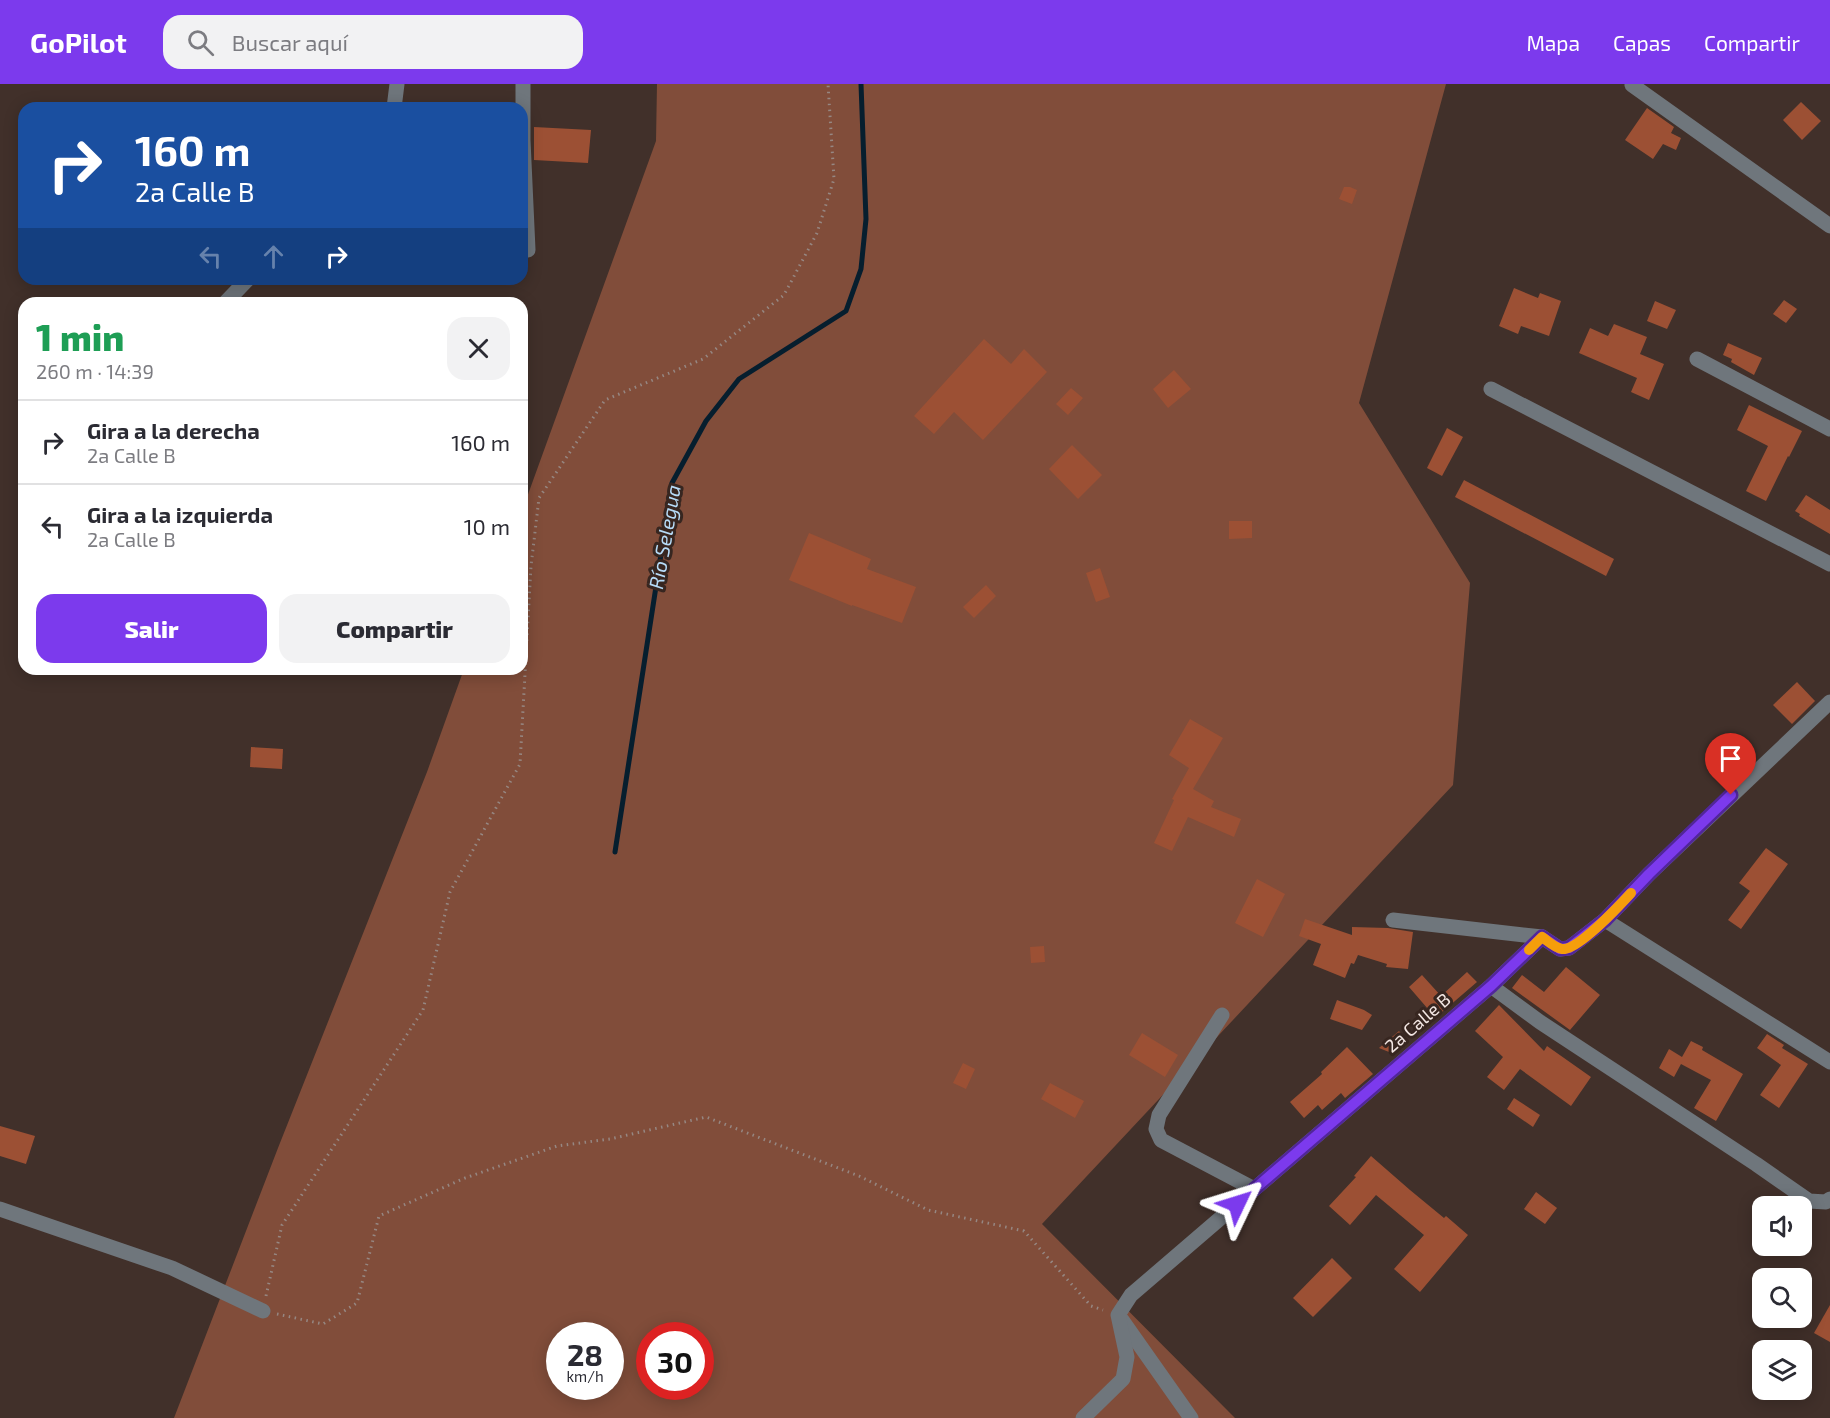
<!DOCTYPE html>
<html lang="es">
<meta charset="utf-8">
<style>
:root{--surface:#fff;--page:#f2f2f3;--text:#2b2b33;--muted:#7c7c81;--line:#e1e1e2;--accent:#7c3aed}
body{margin:0;font-family:"Exo 2",sans-serif;background:var(--page);color:var(--text);height:100vh;display:flex;flex-direction:column;font-size:22px;white-space:nowrap}
*{box-sizing:border-box;margin:0}
p{font-size:20px;color:var(--muted)}
.icon{flex:none;width:33px;height:33px;fill:none;stroke:currentColor;stroke-width:2;stroke-linecap:round;stroke-linejoin:round}
.map{position:relative;flex:1;overflow:hidden}
.drawer{position:absolute;left:18px;top:213px;width:510px;height:378px;display:flex;flex-direction:column;background:var(--surface);border-radius:18px;box-shadow:0 3px 15px #0003}
.drawer>*{flex:none}
.banner{position:absolute;left:18px;top:18px;width:510px;height:183px;border-radius:18px;box-shadow:0 3px 15px #0003;background:#1a4fa0;color:#fff;overflow:hidden}
.fabs{position:absolute;left:1752px;top:1112px;display:grid;gap:12px}
.fabs a{display:grid;place-items:center;width:60px;height:60px;border-radius:12px;background:var(--surface);box-shadow:0 3px 15px #0003;font-size:30px}
.speed{position:absolute;left:546px;top:1238px;display:flex;gap:12px;font-size:30px;font-weight:700;text-align:center}
.speed>*{display:grid;place-content:center;width:78px;height:78px;border-radius:50%;background:var(--surface);box-shadow:0 3px 15px #0003;line-height:1}
.speed small{font-size:15px;font-weight:400}
.speed .limit{border:9px solid #d22;background:#fff;color:#111}
.pin{position:absolute;display:grid;place-items:center;width:51px;height:51px;color:#fff;margin:-62px -26px;border-radius:50% 50% 50% 0;rotate:-45deg;box-shadow:0 0 6px #0007}
.pin .icon{rotate:45deg}
.me{position:absolute;width:66px;margin:-33px;rotate:49deg;stroke-linejoin:round;filter:drop-shadow(0 0 4px #0008)}
.turn{display:flex;align-items:center;gap:21px;height:126px;padding:0 18px;font-size:27px}
.turn .icon{width:78px;height:78px;stroke-width:2.5}
.turn b{display:block;font-size:42px;line-height:51px}
.lanes{display:flex;align-items:center;height:57px;padding:0 18px;background:#0003;justify-content:center;gap:30px;direction:ltr}
.lanes .off{opacity:.35}
.round{display:grid;place-items:center;flex:none;width:63px;height:63px;border-radius:18px;background:var(--page)}
.overview{display:flex;align-items:center;justify-content:space-between;height:102px;padding:0 18px}
h1{font-size:36px;font-weight:800;line-height:45px;color:#1e9e55}
.cta{display:flex;gap:12px;margin-top:auto;padding:12px 18px}
.cta a{flex:1;height:69px;border-radius:18px;background:var(--accent);color:#fff;font-size:24px;font-weight:800;line-height:69px;text-align:center}
.cta a+a{background:var(--page);color:var(--text)}
ul{padding:0;list-style:none}
li{display:flex;align-items:center;gap:18px;height:84px;padding:0 18px;border-top:2px solid var(--line)}
li div{flex:1}
li b{display:block;font-size:22px}
li em{font-style:normal}
header{display:flex;align-items:center;gap:36px;box-sizing:border-box;height:84px;padding:0 30px;background:var(--accent);color:#fff}
header strong{font-size:28px}
nav{display:flex;gap:33px;margin-inline-start:auto;font-size:21px}
.search{width:420px;height:54px;background:var(--page);display:flex;align-items:center;gap:15px;box-sizing:border-box;padding:0 21px;border-radius:18px;color:var(--muted);font-size:22px}
.map>svg:first-child{display:block}
.green{fill:#814d3a;fill-rule:evenodd}
.lines{fill:none;stroke-linecap:round;stroke-linejoin:round}
.stream{stroke:#061e2e;stroke-width:5}
.building{fill:#9c5034}
.path{stroke:#968782;stroke-width:3;stroke-dasharray:1.5 4.5;stroke-linecap:butt}
.minor{stroke:#6f767c;stroke-width:15}
.route-casing{stroke:#51269a;stroke-width:15}
.route{stroke:#7c3aed;stroke-width:10}
.slow{stroke:#f59e0b;stroke-width:10}
.labels{text-anchor:middle;stroke-width:6;stroke-linejoin:round;paint-order:stroke}
.street-label{font-size:18px;fill:#f3e7e3;stroke:#372620}
.water-label{font-size:20px;font-style:italic;fill:#b6dbf7;stroke:#372620}
</style>
<header>
<strong>GoPilot</strong>
<div class="search"><svg class="icon" aria-label="search" viewBox="0 0 24 24"><circle cx="10" cy="10" r="6"/><path d="M15 15l6 6"/></svg>Buscar aquí</div>
<nav><a>Mapa</a><a>Capas</a><a>Compartir</a></nav>
</header>
<div class="map">
<svg width="1830" height="1334" viewBox="0 0 1830 1334">
<rect width="100%" height="100%" fill="#41302a"/>
<path class="green" d="M 657,0 L 1446,0 L 1359,319 L 1470,499 L 1453,701 L 1042,1140 L 1235,1334 L 174,1334 L 278,1064 L 427,688 L 464,585 L 522,585 L 522,427 L 656,57 ZM 560,1251 L 610,1251 L 610,1302 L 560,1302 ZM 650,1251 L 700,1251 L 700,1302 L 650,1302 Z"/>
<g class="lines">
<polyline class="stream" points="615,768 672,399 706,337 739,295 846,227 861,185 866,135 861,0"/>
</g>
<g class="building">
<polygon points="1801,18 1821,37 1802,56 1783,36"/>
<polygon points="1647,24 1674,43 1671,49 1681,54 1676,66 1663,60 1653,75 1625,56"/>
<polygon points="534,43 591,46 588,79 534,76"/>
<polygon points="1344,103 1350,103 1357,106 1352,120 1339,115"/>
<polygon points="1514,204 1538,214 1540,209 1561,217 1549,252 1521,242 1518,250 1499,242"/>
<polygon points="1784,216 1797,225 1786,239 1773,230"/>
<polygon points="1655,217 1676,226 1667,245 1647,237"/>
<polygon points="1614,240 1647,253 1640,270 1664,280 1649,316 1631,308 1637,294 1579,269 1590,244 1608,252"/>
<polygon points="984,255 1011,280 1024,265 1047,288 983,356 954,328 934,350 914,332"/>
<polygon points="1728,259 1762,274 1754,291 1731,278 1732,275 1723,271"/>
<polygon points="1174,286 1191,305 1168,324 1153,305"/>
<polygon points="1071,304 1083,314 1068,331 1056,320"/>
<polygon points="1749,321 1802,347 1789,373 1788,372 1766,417 1746,407 1768,362 1737,346"/>
<polygon points="1447,344 1463,353 1442,392 1427,384"/>
<polygon points="1072,361 1102,391 1078,415 1049,385"/>
<polygon points="1464,396 1614,475 1606,492 1455,413"/>
<polygon points="1806,411 1830,426 1830,450 1799,432 1800,430 1795,427"/>
<polygon points="1229,437 1252,437 1252,454 1229,455"/>
<polygon points="809,449 871,475 867,485 916,503 902,539 852,521 852,522 789,496"/>
<polygon points="1100,484 1110,513 1096,518 1086,489"/>
<polygon points="986,501 996,512 974,534 963,523"/>
<polygon points="1797,598 1815,617 1792,640 1773,621"/>
<polygon points="1190,635 1223,654 1193,705 1214,717 1211,723 1241,735 1234,753 1188,733 1172,767 1154,759 1174,716 1172,715 1189,684 1169,671"/>
<polygon points="251,663 283,665 282,685 250,683"/>
<polygon points="1766,764 1788,780 1741,845 1728,836 1750,807 1739,799"/>
<polygon points="1257,795 1285,810 1263,853 1235,839"/>
<polygon points="1305,835 1352,851 1352,843 1388,844 1413,848 1408,885 1386,883 1387,880 1358,871 1354,880 1351,879 1345,894 1313,881 1321,860 1299,852"/>
<polygon points="1044,862 1045,878 1031,879 1030,863"/>
<polygon points="1566,883 1600,911 1570,946 1512,904 1522,891 1544,908"/>
<polygon points="1467,888 1477,898 1434,935 1426,926 1428,925 1409,903 1422,891 1441,912"/>
<polygon points="1337,916 1364,926 1372,931 1362,946 1330,935"/>
<polygon points="1499,921 1544,967 1547,962 1591,993 1571,1022 1520,985 1504,1006 1487,993 1503,973 1475,947"/>
<polygon points="1399,947 1408,958 1394,970 1379,964"/>
<polygon points="1142,949 1178,971 1165,993 1129,971"/>
<polygon points="1767,950 1784,961 1782,964 1808,980 1779,1024 1760,1011 1781,981 1757,964"/>
<polygon points="1691,957 1703,963 1702,966 1743,990 1716,1037 1694,1024 1711,996 1681,980 1674,993 1659,984 1669,965 1682,973"/>
<polygon points="1347,963 1373,990 1345,1014 1341,1009 1322,1026 1318,1021 1304,1034 1290,1018 1322,990 1321,988"/>
<polygon points="963,979 975,985 966,1005 953,999"/>
<polygon points="1050,999 1084,1017 1075,1034 1041,1015"/>
<polygon points="1514,1014 1540,1031 1533,1043 1507,1025"/>
<polygon points="0,1042 35,1052 26,1080 0,1072"/>
<polygon points="1371,1072 1410,1106 1444,1134 1446,1132 1468,1151 1420,1208 1394,1185 1424,1151 1376,1111 1350,1141 1329,1122 1356,1093 1354,1092"/>
<polygon points="1536,1108 1557,1124 1545,1140 1524,1125"/>
<polygon points="1332,1174 1352,1194 1313,1233 1293,1214"/>
<polygon points="1830,1221 1830,1258 1814,1249"/>
</g>
<g class="lines">
<g class="path">
<polyline points="266,1212 282,1141 423,926 450,808 520,680 531,482 539,414 605,316 703,275 784,211 817,149 834,95 828,0"/>
<polyline points="277,1230 323,1240 357,1219 379,1132 465,1094 557,1062 610,1055 706,1033 859,1092 928,1126 1024,1147 1091,1222 1103,1226"/>
</g>
<g class="minor">
<polyline points="523,0 523,56 528,166"/>
<polyline points="1632,1 1830,142"/>
<polyline points="394,24 397,0"/>
<polyline points="225,219 248,195"/>
<polyline points="1697,275 1830,345"/>
<polyline points="1491,305 1830,480"/>
<polyline points="1393,836 1542,853"/>
<polyline points="1605,836 1830,978"/>
<polyline points="1491,902 1540,938 1756,1080 1809,1117 1826,1118 1830,1115"/>
<polyline points="1222,931 1159,1031 1156,1045 1161,1056 1254,1105"/>
<polyline points="0,1125 172,1184 263,1227"/>
<polyline points="1122,1236 1191,1334"/>
<polyline points="1083,1334 1123,1295 1127,1273 1118,1231 1131,1211 1491,902 1542,853 1560,865 1569,864 1605,836 1649,790 1830,618"/>
</g>
</g>
<g class="lines">
<g class="route-casing">
<polyline id="route" points="1237,1120 1491,902 1542,853 1560,865 1569,864 1605,836 1649,790 1731,711"/>
</g>
<use href="#route" class="route"/>
<path class="slow" d="M 1529,866 L 1542,853 C 1548,857 1555,864 1562,865 C 1577,867 1620,821 1631,809"/>
</g>
<g class="labels">
<g class="street-label">
<text transform="translate(1418 939) rotate(-41)" y="6">2a Calle B</text>
</g>
<g class="water-label">
<text transform="translate(665 453) rotate(-80)" y="7">Río Selegua</text>
</g>
</g>
</svg>
<div class="fabs">
<a><svg class="icon" aria-label="sound" viewBox="0 0 24 24"><path d="M4 9h4l5-4v14l-5-4H4zM17 9q2 3 0 6"/></svg></a>
<a><svg class="icon" aria-label="search" viewBox="0 0 24 24"><circle cx="10" cy="10" r="6"/><path d="M15 15l6 6"/></svg></a>
<a><svg class="icon" aria-label="layers" viewBox="0 0 24 24"><path d="M12 4l9 5-9 5-9-5zM3 14l9 5 9-5"/></svg></a>
</div>
<div class="speed"><div>28<small>km/h</small></div><div class="limit">30</div></div>
<div class="pin" style="left:1731px;top:711px;background:#d93025"><svg class="icon" aria-label="arrive" viewBox="0 0 24 24"><path d="M6 21V4h12l-3 4 3 4H6"/></svg></div>
<svg class="me" style="left:1237px;top:1120px" viewBox="-20 -20 40 40"><path d="M0-17L14 15 0 8-14 15z" fill="#7c3aed" stroke="#fff" stroke-width="4"/></svg>
<div class="banner">
<div class="turn"><svg class="icon" aria-label="right" viewBox="0 0 24 24"><path d="M7 20v-9h11M14 6l5 5-5 5"/></svg><div><b>160 m</b>2a Calle B</div></div>
<div class="lanes"><svg class="icon off" aria-label="left" viewBox="0 0 24 24"><path d="M17 20v-9H6M10 6l-5 5 5 5"/></svg><svg class="icon off" aria-label="ahead" viewBox="0 0 24 24"><path d="M12 20V5M6 11l6-6 6 6"/></svg><svg class="icon" aria-label="right" viewBox="0 0 24 24"><path d="M7 20v-9h11M14 6l5 5-5 5"/></svg></div>
</div>
<section class="drawer">
<div class="overview"><div><h1>1 min</h1><p>260 m · 14:39</p></div><a class="round"><svg class="icon" aria-label="close" viewBox="0 0 24 24"><path d="M6 6l12 12M18 6L6 18"/></svg></a></div>
<ul>
<li><svg class="icon" aria-label="right" viewBox="0 0 24 24"><path d="M7 20v-9h11M14 6l5 5-5 5"/></svg><div><b>Gira a la derecha</b><p>2a Calle B</p></div><em>160 m</em></li>
<li><svg class="icon" aria-label="left" viewBox="0 0 24 24"><path d="M17 20v-9H6M10 6l-5 5 5 5"/></svg><div><b>Gira a la izquierda</b><p>2a Calle B</p></div><em>10 m</em></li>
</ul>
<div class="cta"><a>Salir</a><a>Compartir</a></div>
</section>
</div>
